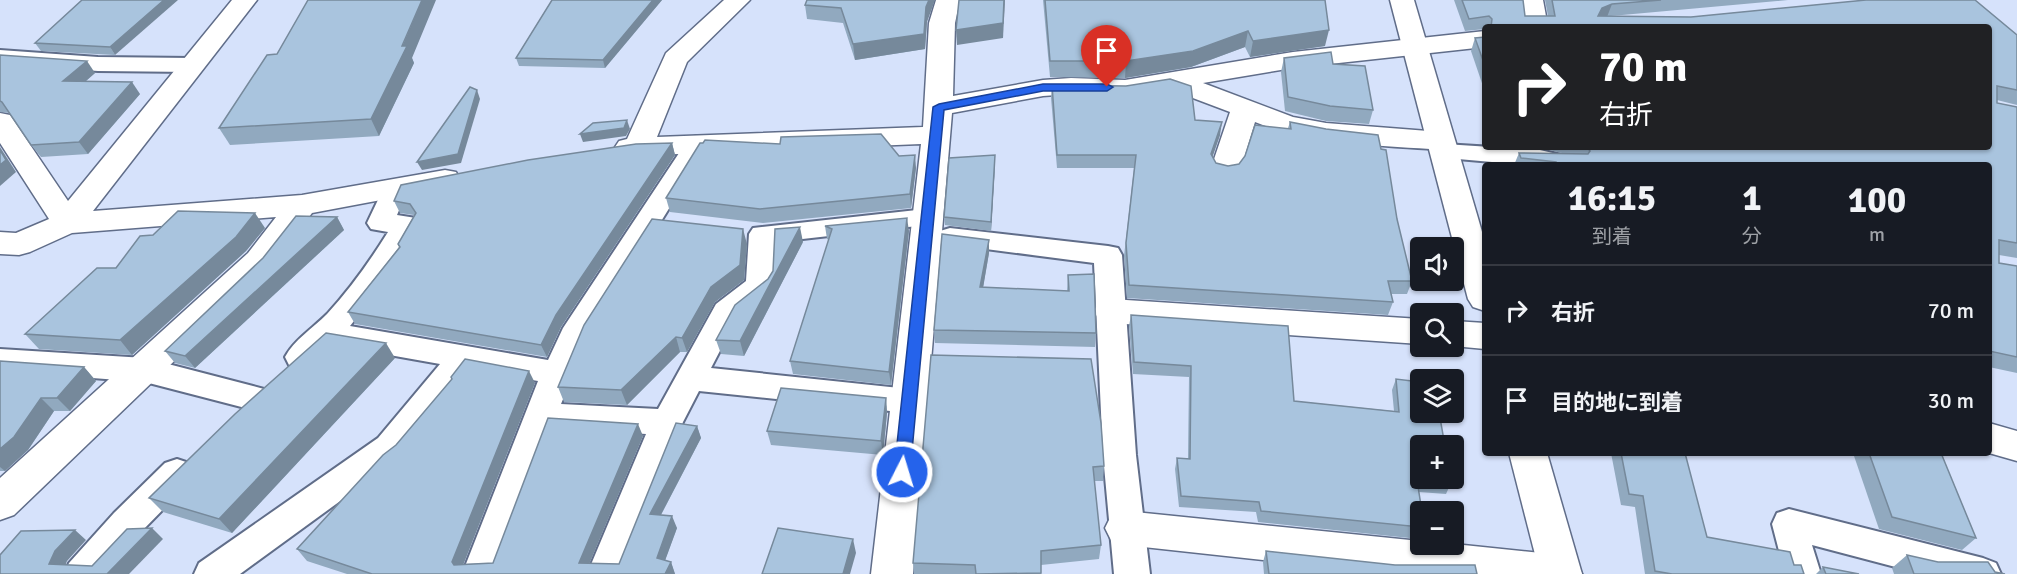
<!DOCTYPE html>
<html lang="ja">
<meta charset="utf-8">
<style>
:root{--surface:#171b24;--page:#20242c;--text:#f1f3f6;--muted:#9ea1a6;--line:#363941}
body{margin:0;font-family:Signika,"Noto Sans JP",sans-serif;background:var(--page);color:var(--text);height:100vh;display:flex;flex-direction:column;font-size:22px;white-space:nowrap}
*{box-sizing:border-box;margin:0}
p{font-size:20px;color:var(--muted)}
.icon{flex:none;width:33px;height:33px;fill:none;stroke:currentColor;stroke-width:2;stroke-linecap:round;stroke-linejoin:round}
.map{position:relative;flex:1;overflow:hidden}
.panel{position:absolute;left:1482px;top:162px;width:510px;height:294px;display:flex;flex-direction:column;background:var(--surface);border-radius:6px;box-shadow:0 2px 4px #0004}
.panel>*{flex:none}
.hud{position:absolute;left:1482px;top:24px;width:510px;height:126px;border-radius:6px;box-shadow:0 2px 4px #0004;background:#202124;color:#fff;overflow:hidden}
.fabs{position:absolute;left:1410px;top:237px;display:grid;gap:12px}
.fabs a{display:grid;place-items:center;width:54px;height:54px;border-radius:6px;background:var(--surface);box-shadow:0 2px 4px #0004;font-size:30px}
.pin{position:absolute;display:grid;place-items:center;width:51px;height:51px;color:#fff;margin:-62px -26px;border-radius:50% 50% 50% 0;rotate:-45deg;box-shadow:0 0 6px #0007}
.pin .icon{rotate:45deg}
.me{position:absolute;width:66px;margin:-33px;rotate:5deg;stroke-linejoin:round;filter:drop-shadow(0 0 4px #0008)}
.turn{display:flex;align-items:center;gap:21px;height:126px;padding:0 18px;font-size:27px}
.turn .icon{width:78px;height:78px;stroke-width:2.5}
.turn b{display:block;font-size:42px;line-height:51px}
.eta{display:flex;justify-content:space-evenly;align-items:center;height:102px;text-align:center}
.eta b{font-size:36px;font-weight:800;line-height:42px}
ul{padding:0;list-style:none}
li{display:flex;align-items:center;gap:18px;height:90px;padding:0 18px;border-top:2px solid var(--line)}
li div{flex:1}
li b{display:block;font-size:22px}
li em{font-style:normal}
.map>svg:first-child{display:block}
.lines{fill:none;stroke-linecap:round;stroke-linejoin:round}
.service-casing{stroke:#606d89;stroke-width:4}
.minor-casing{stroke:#606d89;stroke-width:3}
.tertiary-casing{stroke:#606d89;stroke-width:3}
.service{fill:#fff;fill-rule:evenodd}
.minor{fill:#fff;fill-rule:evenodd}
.tertiary{fill:#fff;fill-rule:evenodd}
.wall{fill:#91a9bf}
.shaded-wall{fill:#76899b}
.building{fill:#a9c4de;stroke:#76899b;stroke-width:1.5}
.route{fill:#2563eb;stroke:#184099;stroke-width:1.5}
</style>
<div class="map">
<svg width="2017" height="574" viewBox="0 0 2017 574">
<rect width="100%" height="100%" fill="#d6e2fb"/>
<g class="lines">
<g class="service-casing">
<g id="service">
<polygon points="0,50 98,57 192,58 200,60 203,65 200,70 192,72 98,71 0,64"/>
<path d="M 697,136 L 706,139 L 709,144 L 588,339 L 561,404 L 658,409 L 716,304 L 746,281 L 749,234 L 753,228 L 926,209 L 935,212 L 939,218 L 935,224 L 776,242 L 774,285 L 770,292 L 737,318 L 711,368 L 909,389 L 920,392 L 925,401 L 920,410 L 909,413 L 699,391 L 683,422 L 623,574 L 587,574 L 646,434 L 552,428 L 498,574 L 462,574 L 538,381 L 471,369 L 402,456 L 240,574 L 194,574 L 199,563 L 378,438 L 440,364 L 333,345 C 319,358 309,371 289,365 L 285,357 C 294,340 313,328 327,314 C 350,289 370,261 388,232 L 371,229 L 367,223 L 386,183 L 395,181 L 404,183 L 408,189 L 397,215 L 416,218 L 420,224 L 382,286 L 350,326 L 548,360 L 563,328 L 685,144 L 688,139 Z"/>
<polygon points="1444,144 1540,150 1578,159 1582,165 1527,165 1435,157 1432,152 1435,147"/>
<polygon points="950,228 1108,246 1118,248 1122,255 1136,455 1150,574 1114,574 1103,455 1094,263 940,243 936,237 940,231"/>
<polygon points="0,349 145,358 253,386 264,389 269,398 264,407 253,410 145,382 0,371"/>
<polygon points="177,459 189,463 194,473 189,483 138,535 104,574 64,574 69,563 114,513 165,463"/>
<polygon points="1789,509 1983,558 1996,563 2001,574 1922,574 1812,545 1821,574 1785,574 1772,524 1777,513"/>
</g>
</g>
<g class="minor-casing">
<g id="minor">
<polygon points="232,0 257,0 93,211 302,195 445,170 456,172 460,179 456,186 445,188 312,213 270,269 14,515 0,520 0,478 248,253 276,217 72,233 30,252 19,255 0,254 0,232 16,233 49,219 0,143 0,113 10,115 68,201"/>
<path d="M 724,0 L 750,0 L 687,62 L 657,137 L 923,127 L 929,23 L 936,0 L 960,0 L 955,23 L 953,96 L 1043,80 L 1071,78 L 1125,80 L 1293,52 L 1485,31 L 1485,47 L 1293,68 L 1203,83 L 1293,117 L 1326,123 L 1441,132 L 1451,135 L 1455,141 L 1451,147 L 1441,150 C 1378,145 1314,145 1255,122 L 1241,168 L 1236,175 L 1226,177 L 1216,175 L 1211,168 L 1230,112 L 1169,89 L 1125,96 L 1071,94 L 1043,96 L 952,113 L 913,574 L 871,574 L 921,144 L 629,156 L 619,153 L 615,147 L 619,141 L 627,139 L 666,53 Z"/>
<polygon points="1519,0 1543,0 1548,27 1522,27"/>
<polygon points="1111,299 1420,319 1420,344 1111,323 1099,320 1094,311 1099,302"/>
<polygon points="1454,321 1485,323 1485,349 1453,346"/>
<polygon points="1989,423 2017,431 2017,461 1989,453"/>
<polygon points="1125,511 1420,541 1420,544 1454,544 1561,555 1576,561 1582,574 1390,574 1125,545 1111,540 1105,528 1111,516"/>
</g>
</g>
<g class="tertiary-casing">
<g id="tertiary">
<polygon points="1390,0 1414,0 1485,242 1485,311 1473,307 1468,299"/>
<polygon points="1509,453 1547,453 1582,574 1540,574"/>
</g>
</g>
<use href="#service" class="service"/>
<use href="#minor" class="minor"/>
<use href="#tertiary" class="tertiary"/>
</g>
<g class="wall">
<polygon points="82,0 115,55 41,51 35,43"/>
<polygon points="552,0 662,0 605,68 519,66 516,58"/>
<polygon points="807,0 927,22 925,49 855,60 843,23 807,19 805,5"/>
<polygon points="1043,0 1325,0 1325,46 1250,57 1245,47 1191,67 1125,78 1050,77"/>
<polygon points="1454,0 1523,0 1525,16 1548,16 1545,0 1788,0 1611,16 1691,17 1866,0 1975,0 2017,35 2017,105 1997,100 1997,103 2017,107 2017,258 1999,255 1999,263 2017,266 2017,373 1989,367 1989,165 1514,165 1519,153 1566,154 1541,148 1528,147 1989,147 1989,27 1485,27 1485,29 1465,31"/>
<polygon points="1485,37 1485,92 1471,51 1475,38"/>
<polygon points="0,55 95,73 85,82 140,94 88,154 41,157 31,145 10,113 0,112"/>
<polygon points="412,58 414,63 379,136 230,145 219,128"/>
<polygon points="1284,58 1333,64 1373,110 1369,124 1326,121 1285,111 1281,72"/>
<polygon points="1052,85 1195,120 1220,135 1212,157 1216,163 1228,166 1239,164 1288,128 1290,122 1397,219 1412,281 1407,294 1391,294 1393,302 1388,315 1127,298 1124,256 1134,168 1057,168 1051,98"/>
<polygon points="672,143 675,155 561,327 547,357 355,324 348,312 399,247 398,244 414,215 400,213 394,201"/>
<polygon points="899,156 916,168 911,208 763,223 670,212 666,198"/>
<polygon points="995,164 991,231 945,225 944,217"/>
<polygon points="337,217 344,230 195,368 175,363 165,351"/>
<polygon points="825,226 909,231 891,385 793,374 790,361 829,240 827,239"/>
<polygon points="265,228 246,251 132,355 39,349 25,334 116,268"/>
<polygon points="989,240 989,253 983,287 1067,291 1068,275 1096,333 1095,347 935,343 934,330"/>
<polygon points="803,242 744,356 721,354 716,340 768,279 773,271"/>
<polygon points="747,244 744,280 715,302 687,352 680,352 627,405 564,402 558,387"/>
<polygon points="1131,315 1294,401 1394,411 1392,390 1396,379 1451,483 1446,494 1419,492 1420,512 1420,536 1419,539 1258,522 1256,512 1179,507 1175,469 1177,458 1188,458 1189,377 1133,374 1129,326"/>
<polygon points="395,358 232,533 163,512 149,498"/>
<polygon points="0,361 84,367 96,381 70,411 54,411 28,450 5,471 0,471"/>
<polygon points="451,377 535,383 463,564 493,563 643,436 589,563 619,564 697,426 701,438 661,515 677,528 665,560 671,562 675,574 347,574 307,561 297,549 396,445 452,379"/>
<polygon points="886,398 887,413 883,455 771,445 767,431"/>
<polygon points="1101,423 1104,466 1103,481 1094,481 1101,545 1099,559 1041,565 1041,574 914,574 913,563"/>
<polygon points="1611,453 1685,453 1707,537 1794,565 1804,574 1645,574 1635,507 1621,505"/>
<polygon points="1853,453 1941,453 1976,538 1962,550 1879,529"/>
<polygon points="1266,551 1477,574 1264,574 1263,562"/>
<polygon points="1907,555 1914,574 1894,574 1892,568"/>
<polygon points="1823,567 1859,574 1816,574"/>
</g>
<g class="shaded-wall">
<polygon points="164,0 178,0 115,55 110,47"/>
<polygon points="422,0 436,0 412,58 414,63 379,136 371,119"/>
<polygon points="653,0 662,0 605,68 603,60"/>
<polygon points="929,0 935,0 927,22 925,49 855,60 853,44 926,7"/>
<polygon points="1004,0 1005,0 1003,38 957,45 956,30"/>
<polygon points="1612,4 1607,17 1596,21 1602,8"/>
<polygon points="1329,30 1325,46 1250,57 1253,41"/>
<polygon points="1248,31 1245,47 1191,67 1125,78 1126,61"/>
<polygon points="87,61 95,73 72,93 63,81"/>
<polygon points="132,82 140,94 88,154 79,142"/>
<polygon points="477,90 480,99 461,163 422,170 417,162"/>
<polygon points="627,120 630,129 626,136 583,142 580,134"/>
<polygon points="1222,122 1220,135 1209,167 1211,154"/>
<polygon points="672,143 675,155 561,327 547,357 541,345 556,315"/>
<polygon points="0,147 16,172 0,186"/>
<polygon points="915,155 916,168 911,208 910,194"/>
<polygon points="995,155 995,164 991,231 991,222"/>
<polygon points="255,213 265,228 246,251 132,355 120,340"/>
<polygon points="337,217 344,230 195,368 185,356"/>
<polygon points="907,218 909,231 891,385 889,372"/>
<polygon points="800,227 803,242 744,356 740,341"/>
<polygon points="743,229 747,244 744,280 715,302 687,352 682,338"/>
<polygon points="989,240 989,253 981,300 980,287"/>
<polygon points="676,337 680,352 627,405 621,390"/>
<polygon points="386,343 395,358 232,533 219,519"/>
<polygon points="84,367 96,381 70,411 57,398"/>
<polygon points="529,371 535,383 460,573 452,562"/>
<polygon points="41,398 54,411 28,450 5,471 0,467 0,449"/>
<polygon points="886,398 887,413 883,455 881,441"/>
<polygon points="638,424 643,436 585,574 579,563"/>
<polygon points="697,426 701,438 655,526 650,514"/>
<polygon points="672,516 677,528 662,569 657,558"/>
<polygon points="152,528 163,539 129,574 107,574"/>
<polygon points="75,530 86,540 67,561 62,574 49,564 55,551"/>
<polygon points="853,539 856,553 850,574 843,574"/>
<polygon points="671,562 675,574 665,574"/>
</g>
<g class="building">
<polygon points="82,0 164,0 110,47 35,43"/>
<polygon points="308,0 422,0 402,46 407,46 371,119 219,128 267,55 277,54"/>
<polygon points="552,0 653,0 603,60 516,58"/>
<polygon points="807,0 929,0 926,7 924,34 853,44 841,8 805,5"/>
<polygon points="959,0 1004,0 1003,23 956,30"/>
<polygon points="1045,0 1325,0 1329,30 1253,41 1248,31 1193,51 1126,61 1050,61"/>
<polygon points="1462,0 1523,0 1525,16 1555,16 1552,0 1661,0 1612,4 1602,8 1598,16 1691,17 1866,0 1975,0 2017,35 2017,90 1997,86 1997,103 2017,107 2017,243 1999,240 1999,263 2017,266 2017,357 1989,351 1989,165 1556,165 1556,162 1521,158 1519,153 1588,154 1590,151 1587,147 1989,147 1989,27 1491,27 1492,19 1489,16 1469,19"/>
<polygon points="1485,37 1485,66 1475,38"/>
<polygon points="1331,52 1333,64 1365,66 1373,110 1330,106 1288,97 1284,58"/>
<polygon points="0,55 87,61 63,81 132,82 79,142 31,145 2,102 0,101"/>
<polygon points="1170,79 1191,86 1195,120 1222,122 1211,154 1216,163 1228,166 1239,164 1245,156 1255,125 1291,129 1290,122 1326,129 1378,135 1381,149 1386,150 1397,219 1412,281 1388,281 1393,302 1129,285 1126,243 1136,155 1057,155 1052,85 1126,86"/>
<polygon points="470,87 477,90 458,154 417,162"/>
<polygon points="627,120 624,128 580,134 593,123"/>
<polygon points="881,134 899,156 915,155 910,194 760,209 666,198 700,143 703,143 705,140 780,144 781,137"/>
<polygon points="672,143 556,315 541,345 348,312 400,247 398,244 416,213 410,204 394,201 401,185 528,160 636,144"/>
<polygon points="0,150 6,160 0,165"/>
<polygon points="995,155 991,222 944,217 949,158"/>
<polygon points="178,211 255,213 236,237 120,340 25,334 97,268 116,268 140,236 153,235"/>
<polygon points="296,216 337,217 185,356 165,351 263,258"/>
<polygon points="907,218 889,372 790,361 832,229 825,226"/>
<polygon points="652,219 743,229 740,265 711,287 682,338 676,337 621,390 558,387 584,325"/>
<polygon points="800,227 740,341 716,340 735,305 768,279 773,271 775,229"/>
<polygon points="942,234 989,240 980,287 1069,291 1068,275 1094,274 1096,333 934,330"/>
<polygon points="1131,315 1288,326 1294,401 1399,412 1396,379 1420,382 1420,412 1439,412 1445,446 1420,446 1420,478 1451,478 1451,483 1417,480 1422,512 1420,512 1420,527 1261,511 1259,502 1181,496 1177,458 1190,459 1191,366 1134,362"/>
<polygon points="326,333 386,343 219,519 149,498 235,414"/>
<polygon points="931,355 1091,359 1101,423 1104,466 1093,467 1101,545 1041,551 1041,573 976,574 975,565 913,563"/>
<polygon points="465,359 529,371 452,562 454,565 493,563 548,418 638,424 579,563 619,564 676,423 697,426 650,514 672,516 657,558 671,562 665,574 372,574 297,549 383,455 396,445 452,379 451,377"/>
<polygon points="0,361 84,367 57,398 41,398 14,437 0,449"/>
<polygon points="781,388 886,398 881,441 767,431"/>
<polygon points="1621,453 1685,453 1707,537 1790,552 1794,565 1801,565 1804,574 1672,574 1655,571 1643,496 1629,494"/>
<polygon points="1869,453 1941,453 1976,538 1892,517"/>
<polygon points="152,528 107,574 0,574 0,555 21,531 75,530 55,551 49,564 92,566 127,529"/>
<polygon points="778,528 853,539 843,574 762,574"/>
<polygon points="1266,551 1395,565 1475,565 1477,574 1269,574"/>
<polygon points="1907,555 1938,562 1988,562 1995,572 2005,574 1914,574"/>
<polygon points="1823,567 1859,574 1826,574"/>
</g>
<polygon class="route" points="1043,84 1107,84 1113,87 1107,91 1043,91 944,110 910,472 908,477 902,479 897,477 894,472 933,107 939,104"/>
</svg>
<div class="fabs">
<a><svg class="icon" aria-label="sound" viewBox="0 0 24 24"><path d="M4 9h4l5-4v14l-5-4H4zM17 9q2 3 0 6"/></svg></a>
<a><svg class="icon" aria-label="search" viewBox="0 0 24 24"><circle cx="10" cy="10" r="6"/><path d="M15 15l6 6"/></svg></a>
<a><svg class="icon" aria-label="layers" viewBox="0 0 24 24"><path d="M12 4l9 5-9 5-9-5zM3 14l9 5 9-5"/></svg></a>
<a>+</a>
<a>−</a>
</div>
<div class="pin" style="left:1107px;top:87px;background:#d93025"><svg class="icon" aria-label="arrive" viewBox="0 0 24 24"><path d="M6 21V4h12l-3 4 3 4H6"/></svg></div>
<svg class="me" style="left:902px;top:472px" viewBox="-20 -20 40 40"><circle r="17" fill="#2563eb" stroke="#fff" stroke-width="3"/><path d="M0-11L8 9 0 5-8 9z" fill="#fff"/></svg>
<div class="hud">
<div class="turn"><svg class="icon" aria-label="right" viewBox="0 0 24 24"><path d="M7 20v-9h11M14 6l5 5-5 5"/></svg><div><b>70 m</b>右折</div></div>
</div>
<section class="panel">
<div class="eta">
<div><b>16:15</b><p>到着</p></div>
<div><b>1</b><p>分</p></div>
<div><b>100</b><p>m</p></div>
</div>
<ul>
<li><svg class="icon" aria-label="right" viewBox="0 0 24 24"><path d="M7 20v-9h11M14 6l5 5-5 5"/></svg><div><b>右折</b></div><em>70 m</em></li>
<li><svg class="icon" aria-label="arrive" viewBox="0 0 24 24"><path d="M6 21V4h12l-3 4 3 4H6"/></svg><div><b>目的地に到着</b></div><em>30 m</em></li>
</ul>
</section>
</div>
